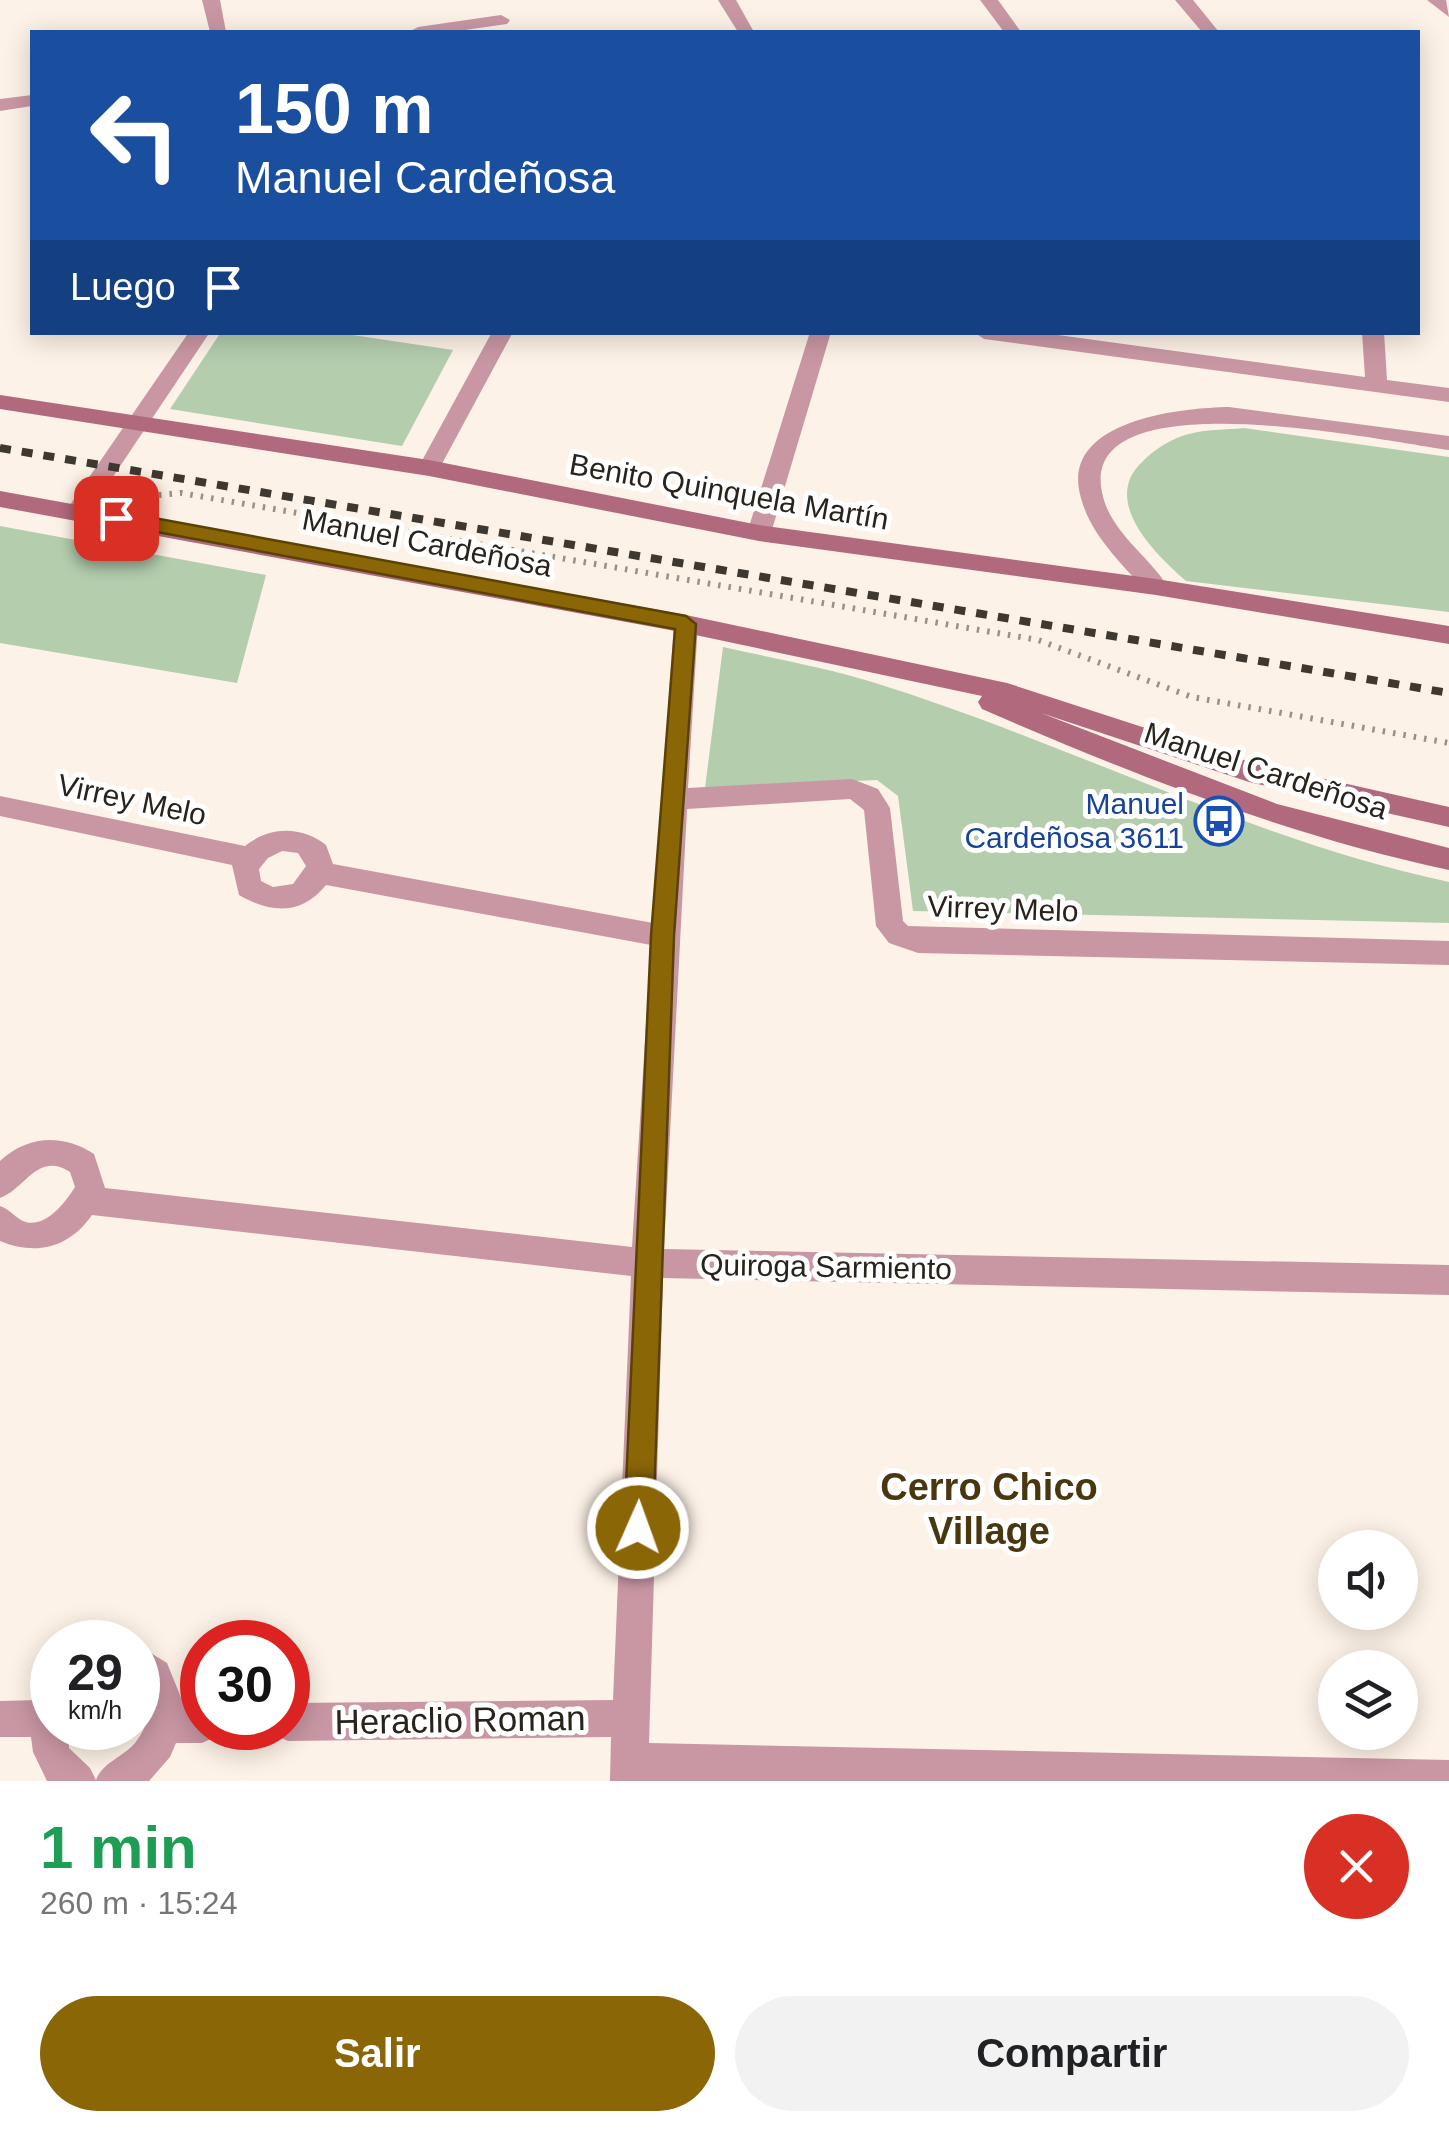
<!DOCTYPE html>
<html lang="es">
<meta charset="utf-8">
<style>
:root{--surface:#fff;--page:#f2f2f2;--text:#202124;--muted:#757577;--accent:#8b6606}
body{margin:0;font-family:Helvetica,sans-serif;background:var(--page);color:var(--text);height:100vh;display:flex;flex-direction:column;font-size:38px;white-space:nowrap}
*{box-sizing:border-box;margin:0}
p{font-size:32px;color:var(--muted)}
.icon{flex:none;width:55px;height:55px;fill:none;stroke:currentColor;stroke-width:2;stroke-linecap:round;stroke-linejoin:round}
.map{position:relative;height:1781px;overflow:hidden}
.sheet{display:flex;flex-direction:column;background:var(--surface);flex:1}
.sheet>*{flex:none}
.banner{position:absolute;left:30px;top:30px;width:1390px;height:305px;border-radius:0px;box-shadow:0 5px 25px #0003;background:#1a4fa0;color:#fff;overflow:hidden}
.buttons{position:absolute;left:1318px;top:1530px;display:grid;gap:20px}
.buttons a{display:grid;place-items:center;width:100px;height:100px;border-radius:50%;background:var(--surface);box-shadow:0 5px 25px #0003;font-size:50px}
.speed{position:absolute;left:30px;top:1620px;display:flex;gap:20px;font-size:50px;font-weight:700;text-align:center}
.speed>*{display:grid;place-content:center;width:130px;height:130px;border-radius:50%;background:var(--surface);box-shadow:0 5px 25px #0003;line-height:1}
.speed small{font-size:25px;font-weight:400}
.speed .limit{border:15px solid #d22;background:#fff;color:#111}
.pin{position:absolute;display:grid;place-items:center;width:85px;height:85px;color:#fff;margin:-42px;border-radius:20px;box-shadow:0 5px 15px #0006}
.me{position:absolute;width:110px;margin:-55px;rotate:2deg;stroke-linejoin:round;filter:drop-shadow(0 0 8px #0008)}
.turn{display:flex;align-items:center;gap:35px;height:210px;padding:0 40px;font-size:45px}
.turn .icon{width:130px;height:130px;stroke-width:2.5}
.turn b{display:block;font-size:70px;line-height:85px}
.then{display:flex;align-items:center;height:95px;padding:0 40px;background:#0003;gap:20px;font-size:38px}
.round{display:grid;place-items:center;flex:none;width:105px;height:105px;border-radius:52px;background:var(--page)}
.summary{display:flex;align-items:center;justify-content:space-between;height:170px;padding:0 40px}
h1{font-size:60px;font-weight:700;line-height:75px;color:#1e9e55}
.button{display:flex;gap:20px;margin-top:auto;padding:20px 40px}
.button a{flex:1;height:115px;border-radius:60px;background:var(--accent);color:#fff;font-size:40px;font-weight:700;line-height:115px;text-align:center}
.button a+a{background:var(--page);color:var(--text)}
.map>svg:first-child{display:block}
.green{fill:#b3cdad}
.lines{fill:none;stroke-linecap:round;stroke-linejoin:round}
.path{stroke:#999087;stroke-width:6;stroke-dasharray:2.5 8;stroke-linecap:butt}
.minor{fill:#c997a4;fill-rule:evenodd}
.secondary{fill:#b1697e;fill-rule:evenodd}
.rail-far1{stroke:#3e3831;stroke-width:5;stroke-dasharray:9 9;stroke-linecap:butt}
.rail{stroke:#3e3831;stroke-width:8;stroke-dasharray:11 11;stroke-linecap:butt}
.route{fill:#8b6606;stroke:#5a4204;stroke-width:2.5}
.labels{text-anchor:middle;stroke-width:10;stroke-linejoin:round;paint-order:stroke}
.street-label{font-size:30px;fill:#29231c;stroke:#fff}
.transit-label{font-size:30px;fill:#164399;stroke:#fff;text-anchor:end}
.near-street-label{font-size:35px;fill:#29231c;stroke:#fff}
.near-neighbourhood-label{font-size:38px;font-weight:bold;fill:#493710;stroke:#fff}
</style>
<div class="map">
<svg width="1449" height="1781" viewBox="0 0 1449 1781">
<rect width="100%" height="100%" fill="#fdf2e7"/>
<g class="green">
<polygon points="221,332 339,333 453,350 402,446 170,409"/>
<path d="M 1244,428 L 1449,457 L 1449,612 L 1186,581 C 1154,553 1100,500 1143,461 C 1155,449 1172,438 1189,434 C 1206,429 1226,430 1244,428 Z"/>
<polygon points="0,526 266,575 237,683 0,643"/>
<path d="M 723,647 C 772,658 823,667 872,682 C 1067,742 1248,839 1449,882 L 1449,923 L 913,911 L 898,796 L 877,780 L 705,788 Z"/>
</g>
<g class="lines">
<polyline class="path" points="159,495 181,493 1038,640 1192,697 1449,743"/>
<g class="minor">
<polygon points="202,0 220,0 226,32 210,32"/>
<polygon points="718,0 736,0 754,32 738,32"/>
<polygon points="980,0 998,0 1021,32 1004,32"/>
<polygon points="1175,0 1193,0 1219,32 1202,32"/>
<polygon points="1427,0 1446,0 1449,17"/>
<polygon points="501,15 510,20 507,24 451,32 409,32 418,27"/>
<polygon points="32,95 32,106 0,111 0,99"/>
<polygon points="189,332 210,332 86,517 70,517 66,511 70,505"/>
<polygon points="492,332 513,332 437,473 421,473 418,468"/>
<polygon points="810,332 831,332 771,533 759,541 747,533"/>
<polygon points="974,332 1036,332 1365,377 1362,332 1384,332 1387,380 1449,388 1449,402 984,339"/>
<path d="M 1229,407 L 1449,436 L 1449,450 C 1392,443 1089,377 1101,486 C 1106,530 1147,553 1168,587 L 1164,593 L 1148,593 C 1123,565 1091,536 1081,498 C 1058,421 1178,408 1229,407 Z"/>
<path d="M 686,615 L 698,624 L 688,788 L 852,779 L 878,789 L 890,808 L 903,921 L 908,926 L 1449,941 L 1449,965 L 918,953 L 889,943 L 876,926 L 864,810 L 850,799 L 687,809 L 664,1249 L 1449,1265 L 1449,1295 L 663,1278 L 649,1743 L 1449,1760 L 1449,1781 L 610,1781 L 611,1737 L 288,1741 L 275,1735 L 272,1728 L 288,1728 L 288,1703 L 613,1700 L 631,1276 L 92,1215 C 69,1248 36,1256 0,1241 L 0,1206 C 9,1209 13,1215 21,1220 C 43,1232 65,1203 75,1187 L 70,1172 C 38,1151 25,1189 0,1198 L 0,1161 C 28,1135 63,1134 94,1154 L 105,1188 L 632,1247 L 651,945 L 326,885 C 301,916 270,913 239,895 L 232,865 L 0,816 L 0,796 L 245,846 C 270,826 301,826 326,845 L 333,864 L 653,923 L 674,624 ZM 282,851 L 298,853 L 306,866 L 293,884 L 273,887 L 261,881 L 259,869 L 268,858 Z"/>
<path d="M 138,1645 L 167,1663 L 184,1705 L 202,1706 L 202,1728 L 219,1728 L 215,1737 L 202,1743 L 176,1743 L 170,1757 L 149,1781 L 47,1781 L 33,1752 L 31,1737 L 0,1737 L 0,1701 L 39,1700 L 52,1695 L 52,1728 L 68,1728 L 69,1748 L 90,1768 L 96,1780 C 103,1762 122,1758 135,1743 C 155,1717 145,1709 138,1685 C 134,1674 137,1655 138,1645 Z"/>
</g>
<g class="secondary">
<polygon points="0,395 429,460 759,525 1156,579 1449,626 1449,644 1156,595 759,541 429,476 0,409"/>
<path d="M 0,491 L 686,615 L 1007,683 L 1250,762 L 1449,807 L 1449,827 L 1249,782 L 1041,713 L 1277,804 L 1449,848 L 1449,870 C 1286,835 1134,775 982,709 L 978,702 L 982,696 L 686,633 L 0,507 Z"/>
</g>
<polyline class="rail-far1" points="0,448 5,449"/>
<polyline class="rail" points="0,448 1449,693"/>
</g>
<polygon class="route" points="116,511 686,616 696,624 674,936 653,1528 648,1538 638,1543 628,1538 624,1528 651,936 675,629 109,523 109,513"/>
<defs>
<g id="bus-ring" transform="scale(2.5)"><circle r="9.5" fill="#fff" stroke="#1a4fb4" stroke-width="1.5"/><path d="M-5-6H5V4H4V6H2V4H-2V6H-4V4H-5ZM-3.5-4V0h7V-4ZM-3.5 1.2v1.5H-2V1.2ZM2 1.2v1.5H3.5V1.2Z" fill="#1a4fb4"/></g>
</defs>
<g fill-rule="evenodd">
<use href="#bus-ring" x="1219" y="821"/>
</g>
<g class="labels">
<g class="street-label">
<text transform="translate(729 492) rotate(10)" y="10">Benito Quinquela Martín</text>
<text transform="translate(427 543) rotate(11)" y="10">Manuel Cardeñosa</text>
<text transform="translate(1266 771) rotate(18)" y="10">Manuel Cardeñosa</text>
<text transform="translate(132 800) rotate(12)" y="10">Virrey Melo</text>
<text transform="translate(1003 909) rotate(2)" y="10">Virrey Melo</text>
<text transform="translate(826 1267) rotate(1)" y="10">Quiroga Sarmiento</text>
</g>
<g class="transit-label">
<text x="1184" y="814">Manuel<tspan x="1184" dy="34">Cardeñosa 3611</tspan></text>
</g>
<g class="near-street-label">
<text transform="translate(460 1720) rotate(-1)" y="12">Heraclio Roman</text>
</g>
<g class="near-neighbourhood-label">
<text x="989" y="1500">Cerro Chico<tspan x="989" dy="44">Village</tspan></text>
</g>
</g>
</svg>
<div class="buttons">
<a><svg class="icon" aria-label="sound" viewBox="0 0 24 24"><path d="M4 9h4l5-4v14l-5-4H4zM17 9q2 3 0 6"/></svg></a>
<a><svg class="icon" aria-label="layers" viewBox="0 0 24 24"><path d="M12 4l9 5-9 5-9-5zM3 14l9 5 9-5"/></svg></a>
</div>
<div class="speed"><div>29<small>km/h</small></div><div class="limit">30</div></div>
<div class="pin" style="left:116px;top:518px;background:#d93025"><svg class="icon" aria-label="arrive" viewBox="0 0 24 24"><path d="M6 21V4h12l-3 4 3 4H6"/></svg></div>
<svg class="me" style="left:638px;top:1528px" viewBox="-20 -20 40 40"><circle r="17" fill="#8b6606" stroke="#fff" stroke-width="3"/><path d="M0-11L8 9 0 5-8 9z" fill="#fff"/></svg>
<div class="banner">
<div class="turn"><svg class="icon" aria-label="left" viewBox="0 0 24 24"><path d="M17 20v-9H6M10 6l-5 5 5 5"/></svg><div><b>150 m</b>Manuel Cardeñosa</div></div>
<div class="then">Luego<svg class="icon" aria-label="arrive" viewBox="0 0 24 24"><path d="M6 21V4h12l-3 4 3 4H6"/></svg></div>
</div>
</div>
<section class="sheet">
<div class="summary"><div><h1>1 min</h1><p>260 m · 15:24</p></div><a class="round" style="background:#d93025;color:#fff"><svg class="icon" aria-label="close" viewBox="0 0 24 24"><path d="M6 6l12 12M18 6L6 18"/></svg></a></div>
<div class="button"><a>Salir</a><a>Compartir</a></div>
</section>
